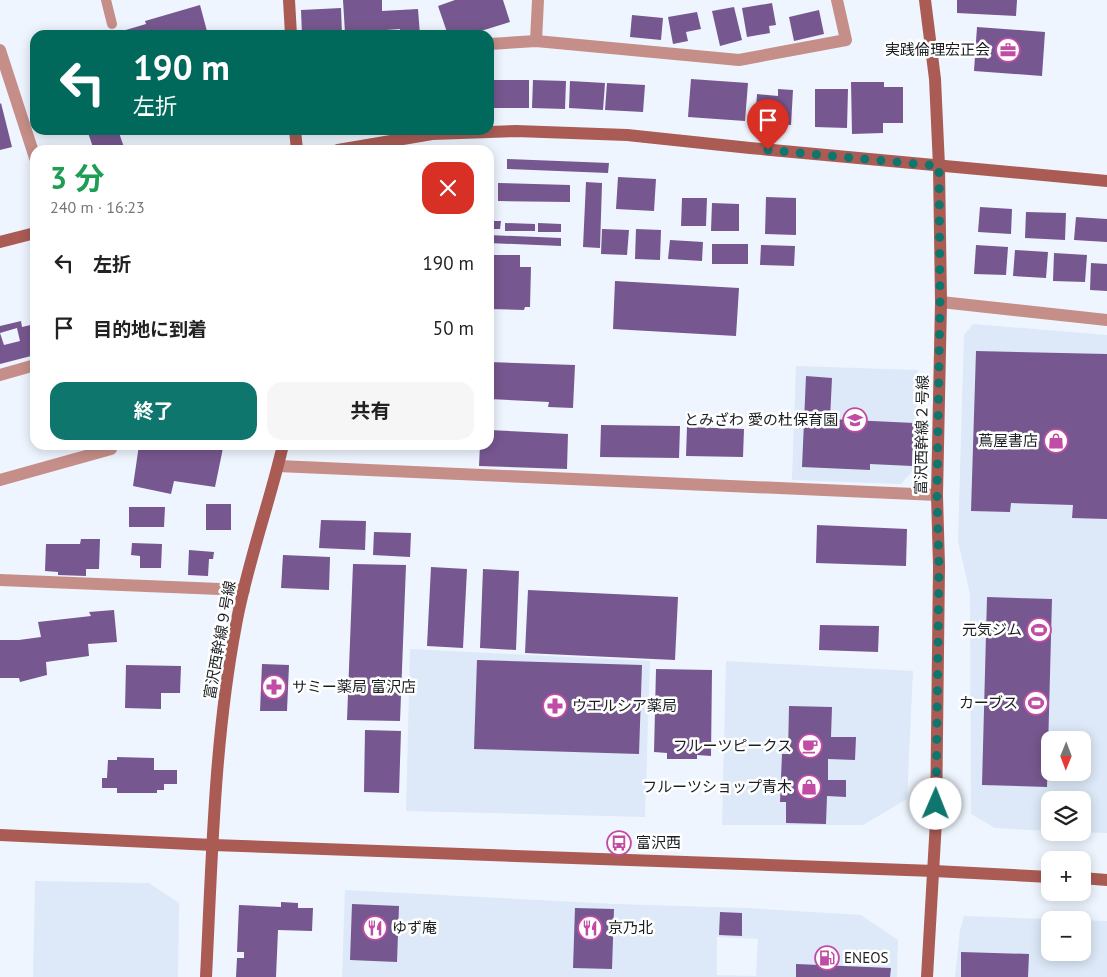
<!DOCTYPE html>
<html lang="ja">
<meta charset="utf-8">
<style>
:root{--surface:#fff;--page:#f6f6f6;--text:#222;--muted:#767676;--accent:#0f766e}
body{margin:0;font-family:"PT Sans","Noto Sans JP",sans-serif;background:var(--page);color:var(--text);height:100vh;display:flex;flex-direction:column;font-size:19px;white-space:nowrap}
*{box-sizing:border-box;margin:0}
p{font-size:16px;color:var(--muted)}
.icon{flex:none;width:28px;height:28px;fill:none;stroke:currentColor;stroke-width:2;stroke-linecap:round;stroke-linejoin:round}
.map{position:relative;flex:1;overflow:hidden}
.details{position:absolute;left:30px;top:145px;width:464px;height:305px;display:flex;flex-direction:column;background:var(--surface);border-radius:15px;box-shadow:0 2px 12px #0003}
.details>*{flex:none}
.banner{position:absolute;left:30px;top:30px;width:464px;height:105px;border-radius:15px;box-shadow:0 2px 12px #0003;background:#00695c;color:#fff;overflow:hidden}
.needle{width:32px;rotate:181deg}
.fabs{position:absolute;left:1041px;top:731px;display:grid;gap:10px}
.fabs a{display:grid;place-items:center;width:50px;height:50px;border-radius:10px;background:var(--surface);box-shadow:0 2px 12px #0003;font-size:25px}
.pin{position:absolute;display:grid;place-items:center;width:42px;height:42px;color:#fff;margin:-51px -21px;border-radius:50% 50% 50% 0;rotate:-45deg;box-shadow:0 0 5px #0007}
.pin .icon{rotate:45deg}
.me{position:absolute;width:55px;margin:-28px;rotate:1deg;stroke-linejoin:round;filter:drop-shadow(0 0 4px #0008)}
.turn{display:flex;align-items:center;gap:18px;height:105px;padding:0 20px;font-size:22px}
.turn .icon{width:65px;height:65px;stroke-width:2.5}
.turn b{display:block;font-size:35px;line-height:42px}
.round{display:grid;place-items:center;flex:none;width:52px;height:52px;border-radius:15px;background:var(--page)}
.summary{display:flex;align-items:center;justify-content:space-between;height:85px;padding:0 20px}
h1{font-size:30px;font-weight:700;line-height:38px;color:#1e9e55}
.cta{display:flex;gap:10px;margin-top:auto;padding:10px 20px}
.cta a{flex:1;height:58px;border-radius:15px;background:var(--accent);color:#fff;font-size:20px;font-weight:700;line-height:58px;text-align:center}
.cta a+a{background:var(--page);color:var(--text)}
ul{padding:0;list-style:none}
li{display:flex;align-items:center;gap:15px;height:65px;padding:0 20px}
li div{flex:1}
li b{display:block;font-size:19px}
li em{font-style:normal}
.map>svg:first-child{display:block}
.built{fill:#dde9f8;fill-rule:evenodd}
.building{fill:#77578f}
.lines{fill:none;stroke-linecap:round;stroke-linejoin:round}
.lane{stroke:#c68e88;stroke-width:10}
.street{stroke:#c68e88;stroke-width:12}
.secondary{stroke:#aa5b54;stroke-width:12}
.route{stroke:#0f766e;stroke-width:9;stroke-dasharray:0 16.2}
.labels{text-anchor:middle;stroke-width:5;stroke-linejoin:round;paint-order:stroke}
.poi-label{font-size:15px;fill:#1b1e21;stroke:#fff;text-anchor:end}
.street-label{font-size:15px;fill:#1b1e21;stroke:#fff}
</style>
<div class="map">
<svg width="1107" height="977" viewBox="0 0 1107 977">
<rect width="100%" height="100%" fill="#eef5fe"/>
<g class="built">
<path d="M 973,324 L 1107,335 L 1107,833 L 1083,832 L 1082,800 L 1050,800 L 1050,831 L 995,828 L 971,814 L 970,594 L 958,541 L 964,335 ZM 1050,740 L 1082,740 L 1082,772 L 1050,772 Z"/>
<polygon points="796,366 918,370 914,469 901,484 792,480"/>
<polygon points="410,649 650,661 645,817 406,811"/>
<polygon points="726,661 913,671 907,799 863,825 722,825"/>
<polygon points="35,881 149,883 179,903 178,977 33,977"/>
<path d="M 345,890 L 615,904 L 746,908 L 861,915 L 898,940 L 897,977 L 342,977 ZM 717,937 L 758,939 L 756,976 L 717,975 Z"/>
<polygon points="964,916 1073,920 1050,920 1050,952 1082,952 1083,920 1107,921 1107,977 955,977 960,930"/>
</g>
<g class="building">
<polygon points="343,0 382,0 382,11 418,9 420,35 400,35 400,29 345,33"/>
<polygon points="455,0 503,0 510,22 468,35 448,35 438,6"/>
<polygon points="957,0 1017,0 1016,16 957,13"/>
<polygon points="772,3 776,25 769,26 770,33 747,37 742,8"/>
<polygon points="200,5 208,35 120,35 119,32 146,24 145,21"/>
<polygon points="734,7 742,40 720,46 712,11"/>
<polygon points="341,8 342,35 302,35 301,10"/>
<polygon points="819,10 824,34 794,41 789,17"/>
<polygon points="697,12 701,29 686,32 688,41 673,44 668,17"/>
<polygon points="632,15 663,18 661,40 630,37"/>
<polygon points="977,27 1045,32 1042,76 974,71"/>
<polygon points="691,79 748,83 745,121 688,117"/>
<rect x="490" y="80" width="39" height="28"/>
<polygon points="533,80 566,81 565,109 532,108"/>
<polygon points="570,81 605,83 603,110 569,108"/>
<polygon points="851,82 884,82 884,87 903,87 903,123 883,123 883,133 852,134"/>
<polygon points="607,83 645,85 643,112 605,110"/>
<polygon points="778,89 793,90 791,125 755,123 757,94 778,96"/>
<polygon points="815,89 848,89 847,128 815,127"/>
<polygon points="1,103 12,147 0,150 0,104"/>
<polygon points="87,130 118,130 125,150 94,150"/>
<polygon points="507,159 609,163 608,173 507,169"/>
<polygon points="618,177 656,179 654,211 616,209"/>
<polygon points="586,182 602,183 600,248 583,247"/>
<polygon points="498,183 570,185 570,202 498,201"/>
<polygon points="766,197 796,198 796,235 765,234"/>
<polygon points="682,198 707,198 706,226 681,226"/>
<polygon points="712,203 739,204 739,231 711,231"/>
<polygon points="980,207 1012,209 1011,234 978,232"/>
<polygon points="1026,212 1066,213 1065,240 1025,238"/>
<polygon points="1076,217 1107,219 1107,242 1074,240"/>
<polygon points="489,221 501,221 500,229 489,229"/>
<polygon points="505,223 535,224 535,231 505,231"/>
<polygon points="538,223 561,224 561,232 538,232"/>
<polygon points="602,229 629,230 627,255 601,254"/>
<polygon points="636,229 661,230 660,260 635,259"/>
<polygon points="489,235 561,238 561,246 489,243"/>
<polygon points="670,240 703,242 702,261 668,259"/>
<rect x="712" y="244" width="36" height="20"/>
<polygon points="761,245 795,246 794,266 760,265"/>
<polygon points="976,245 1008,247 1006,275 974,274"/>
<polygon points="1015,250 1048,252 1046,278 1013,276"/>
<polygon points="1054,253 1087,255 1085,282 1053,281"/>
<polygon points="489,255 520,255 520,267 531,267 530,307 525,307 524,310 489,309"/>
<polygon points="1091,263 1107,264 1107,291 1090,290"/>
<polygon points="615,281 739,288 736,336 613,329"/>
<polygon points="21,321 22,327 35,324 35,355 0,364 0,333 4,345 20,341 17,328 0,333 0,326"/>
<polygon points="976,351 1107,354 1107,519 1072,518 1073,505 1011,503 1010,512 971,511"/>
<polygon points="489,362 575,365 573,408 548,407 549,402 489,399"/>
<polygon points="806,376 832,378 830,419 914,423 912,466 870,464 870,470 802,467"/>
<polygon points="601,425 680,426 679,458 600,457"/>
<polygon points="687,427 744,429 743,457 686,456"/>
<polygon points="489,430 568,434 567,469 479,466 480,445 489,445"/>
<polygon points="139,445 206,445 223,448 215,487 174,481 171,494 133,486"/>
<rect x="206" y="504" width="25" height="26"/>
<polygon points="129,507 165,507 164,527 129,527"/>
<polygon points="321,520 366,521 365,550 319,548"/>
<polygon points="817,525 907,529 906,566 816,563"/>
<polygon points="374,532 411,533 410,557 373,555"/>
<polygon points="81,539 100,539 99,569 86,569 86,576 58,575 58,572 45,571 46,544 80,544"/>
<polygon points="132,543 162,544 161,568 140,568 140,556 131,555"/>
<polygon points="189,550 214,552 213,559 209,559 208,576 188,575"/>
<polygon points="283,555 330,557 329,590 281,588"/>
<polygon points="353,564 406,565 400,721 347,720"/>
<polygon points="431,567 467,569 463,648 427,646"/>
<polygon points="483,569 519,571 516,650 480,648"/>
<polygon points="528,590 678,597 675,660 525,653"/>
<polygon points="987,597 1052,599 1047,787 982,785"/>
<polygon points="114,610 117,642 88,644 89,656 46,662 47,675 20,682 19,678 0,678 0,640 19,640 41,637 38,622 91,616 89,612"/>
<polygon points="820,625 879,626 878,652 819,650"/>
<polygon points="477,660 642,665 639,754 474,749"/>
<polygon points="262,664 289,665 287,711 260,711"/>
<polygon points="126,665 181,666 180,693 161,693 161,709 125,708"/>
<polygon points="656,669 712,670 711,756 697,755 697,759 667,759 667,753 654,752"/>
<polygon points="789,706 832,707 831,737 856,737 855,760 828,759 828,780 846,780 846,797 827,796 826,824 786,823 786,802 780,802 782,754 788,754"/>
<polygon points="365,730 401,731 399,793 364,792"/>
<polygon points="117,757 154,758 154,770 177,770 177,784 164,784 164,790 157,790 157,793 117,793 117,788 102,788 102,778 107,778 108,760 117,760"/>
<polygon points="281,902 298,903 298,908 313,908 312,931 278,930 276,977 236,977 237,958 244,958 244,952 237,952 239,905 281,907"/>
<polygon points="352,904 399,906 397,962 350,960"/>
<polygon points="575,908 614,909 612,969 573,968"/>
<polygon points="720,912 742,913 742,936 719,935"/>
<polygon points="961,952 1029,954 1028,977 961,977"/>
<polygon points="796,964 891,968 890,977 796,977"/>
</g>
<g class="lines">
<polyline class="lane" points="106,0 112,24"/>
<g class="street">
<polyline points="536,41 538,0"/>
<polyline points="489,44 536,41 739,60 846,40 837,0"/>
<polyline points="0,50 35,158"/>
<polyline points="941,302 1107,320"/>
<polyline points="0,375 35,365"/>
<polyline points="278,466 937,495"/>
<polyline points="0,480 111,449 110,445"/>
<polyline points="0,580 244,590"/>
</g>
<g class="secondary">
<polyline points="289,0 291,35"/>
<polyline points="925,0 935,79 939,166 941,302 937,495 939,566 936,821 927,977"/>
<polyline points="295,130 297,150"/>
<polyline points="338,150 432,134 516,131 627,135 750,148 1107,181"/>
<polyline points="0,242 35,233"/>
<polyline points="0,835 213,845 934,871 1050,877"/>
<polyline points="1082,878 1107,880"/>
<path d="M 206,977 C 212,860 214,741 236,625 C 247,564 269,505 283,445"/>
</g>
</g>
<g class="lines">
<polyline class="route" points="768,150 939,166 940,302 937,495 939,566 936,804"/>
</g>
<defs>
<g id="office-ring" transform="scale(1.25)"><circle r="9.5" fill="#fff" stroke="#c04ca4" stroke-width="1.5"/><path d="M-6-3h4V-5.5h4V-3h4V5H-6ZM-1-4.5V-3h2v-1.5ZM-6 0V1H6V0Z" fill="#c04ca4"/></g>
<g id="school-ring" transform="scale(1.25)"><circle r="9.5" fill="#fff" stroke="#c04ca4" stroke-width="1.5"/><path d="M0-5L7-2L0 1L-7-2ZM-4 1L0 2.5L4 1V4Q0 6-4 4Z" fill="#c04ca4"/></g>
<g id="shop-ring" transform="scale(1.25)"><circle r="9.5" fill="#fff" stroke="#c04ca4" stroke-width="1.5"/><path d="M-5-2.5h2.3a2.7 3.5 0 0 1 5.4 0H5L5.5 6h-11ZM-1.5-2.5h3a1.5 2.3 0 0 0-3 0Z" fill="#c04ca4"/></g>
<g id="stadium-ring" transform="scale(1.25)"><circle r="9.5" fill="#fff" stroke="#c04ca4" stroke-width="1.5"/><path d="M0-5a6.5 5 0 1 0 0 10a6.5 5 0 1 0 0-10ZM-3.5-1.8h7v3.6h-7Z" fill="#c04ca4"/></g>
<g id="pharmacy-ring" transform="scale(1.25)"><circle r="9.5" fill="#fff" stroke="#c04ca4" stroke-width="1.5"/><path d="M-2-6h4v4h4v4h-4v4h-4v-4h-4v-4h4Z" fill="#c04ca4"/></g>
<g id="cafe-ring" transform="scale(1.25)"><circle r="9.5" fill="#fff" stroke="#c04ca4" stroke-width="1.5"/><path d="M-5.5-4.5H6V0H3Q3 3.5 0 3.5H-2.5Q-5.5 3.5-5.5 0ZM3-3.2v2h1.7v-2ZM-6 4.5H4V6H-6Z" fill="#c04ca4"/></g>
<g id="bus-ring" transform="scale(1.25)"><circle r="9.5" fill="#fff" stroke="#c04ca4" stroke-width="1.5"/><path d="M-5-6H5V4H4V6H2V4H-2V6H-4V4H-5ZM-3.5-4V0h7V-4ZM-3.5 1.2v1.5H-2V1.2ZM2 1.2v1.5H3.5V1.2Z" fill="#c04ca4"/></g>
<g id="restaurant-ring" transform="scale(1.25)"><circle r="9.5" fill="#fff" stroke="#c04ca4" stroke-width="1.5"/><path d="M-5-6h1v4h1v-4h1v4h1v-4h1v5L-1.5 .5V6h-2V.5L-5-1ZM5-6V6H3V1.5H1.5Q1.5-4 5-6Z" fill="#c04ca4"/></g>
<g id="fuel-ring" transform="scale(1.25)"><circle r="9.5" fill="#fff" stroke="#c04ca4" stroke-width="1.5"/><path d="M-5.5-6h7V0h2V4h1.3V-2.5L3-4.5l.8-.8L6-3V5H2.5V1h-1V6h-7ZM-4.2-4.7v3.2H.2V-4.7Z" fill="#c04ca4"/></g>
</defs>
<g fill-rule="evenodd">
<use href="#office-ring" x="1008" y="50"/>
<use href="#school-ring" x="855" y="420"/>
<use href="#shop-ring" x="1056" y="441"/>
<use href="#stadium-ring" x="1039" y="630"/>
<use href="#pharmacy-ring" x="274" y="687"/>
<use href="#stadium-ring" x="1036" y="703"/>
<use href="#pharmacy-ring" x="555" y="706"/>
<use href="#cafe-ring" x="810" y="746"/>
<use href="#shop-ring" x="809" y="787"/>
<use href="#bus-ring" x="619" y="843"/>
<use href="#restaurant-ring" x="375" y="928"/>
<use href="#restaurant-ring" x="590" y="928"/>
<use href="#fuel-ring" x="827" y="958"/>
</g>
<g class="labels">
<g class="poi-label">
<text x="990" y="55">実践倫理宏正会</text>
<text x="838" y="425">とみざわ 愛の杜保育園</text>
<text x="1038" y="446">蔦屋書店</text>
<text x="1022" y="635">元気ジム</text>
<text x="292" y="692" text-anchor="start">サミー薬局 富沢店</text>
<text x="1018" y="708">カーブス</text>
<text x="572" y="711" text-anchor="start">ウエルシア薬局</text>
<text x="792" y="751">フルーツピークス</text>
<text x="792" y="792">フルーツショップ青木</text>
<text x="636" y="848" text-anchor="start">富沢西</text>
<text x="392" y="933" text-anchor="start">ゆず庵</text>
<text x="608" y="933" text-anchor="start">京乃北</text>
<text x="844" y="963" text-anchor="start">ENEOS</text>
</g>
<g class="street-label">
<text transform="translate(922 435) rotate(-89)" y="5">富沢西幹線２号線</text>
<text transform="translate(220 640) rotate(-80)" y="5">富沢西幹線９号線</text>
</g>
</g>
</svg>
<div class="fabs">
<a><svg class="needle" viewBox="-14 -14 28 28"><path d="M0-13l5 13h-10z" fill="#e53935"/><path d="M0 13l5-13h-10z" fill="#767676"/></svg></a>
<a><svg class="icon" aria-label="layers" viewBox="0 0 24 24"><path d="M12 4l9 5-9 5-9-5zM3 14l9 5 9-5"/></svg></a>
<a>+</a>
<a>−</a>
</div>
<div class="pin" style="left:768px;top:150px;background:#d93025"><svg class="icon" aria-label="arrive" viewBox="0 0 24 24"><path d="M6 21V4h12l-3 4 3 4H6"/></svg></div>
<svg class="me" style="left:936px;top:804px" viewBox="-20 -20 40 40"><circle r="19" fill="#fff"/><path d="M0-13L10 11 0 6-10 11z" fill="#0f766e"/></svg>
<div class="banner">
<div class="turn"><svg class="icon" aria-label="left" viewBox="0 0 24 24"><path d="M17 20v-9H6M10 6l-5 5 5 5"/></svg><div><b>190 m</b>左折</div></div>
</div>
<section class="details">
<div class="summary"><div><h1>3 分</h1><p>240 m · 16:23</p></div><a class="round" style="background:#d93025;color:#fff"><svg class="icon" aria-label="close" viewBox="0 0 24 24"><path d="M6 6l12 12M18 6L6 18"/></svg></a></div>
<ul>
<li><svg class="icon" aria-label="left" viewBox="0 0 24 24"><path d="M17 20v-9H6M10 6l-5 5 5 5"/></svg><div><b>左折</b></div><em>190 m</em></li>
<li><svg class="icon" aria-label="arrive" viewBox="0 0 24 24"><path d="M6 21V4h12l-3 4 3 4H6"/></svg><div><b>目的地に到着</b></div><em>50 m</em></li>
</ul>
<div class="cta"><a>終了</a><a>共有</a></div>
</section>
</div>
